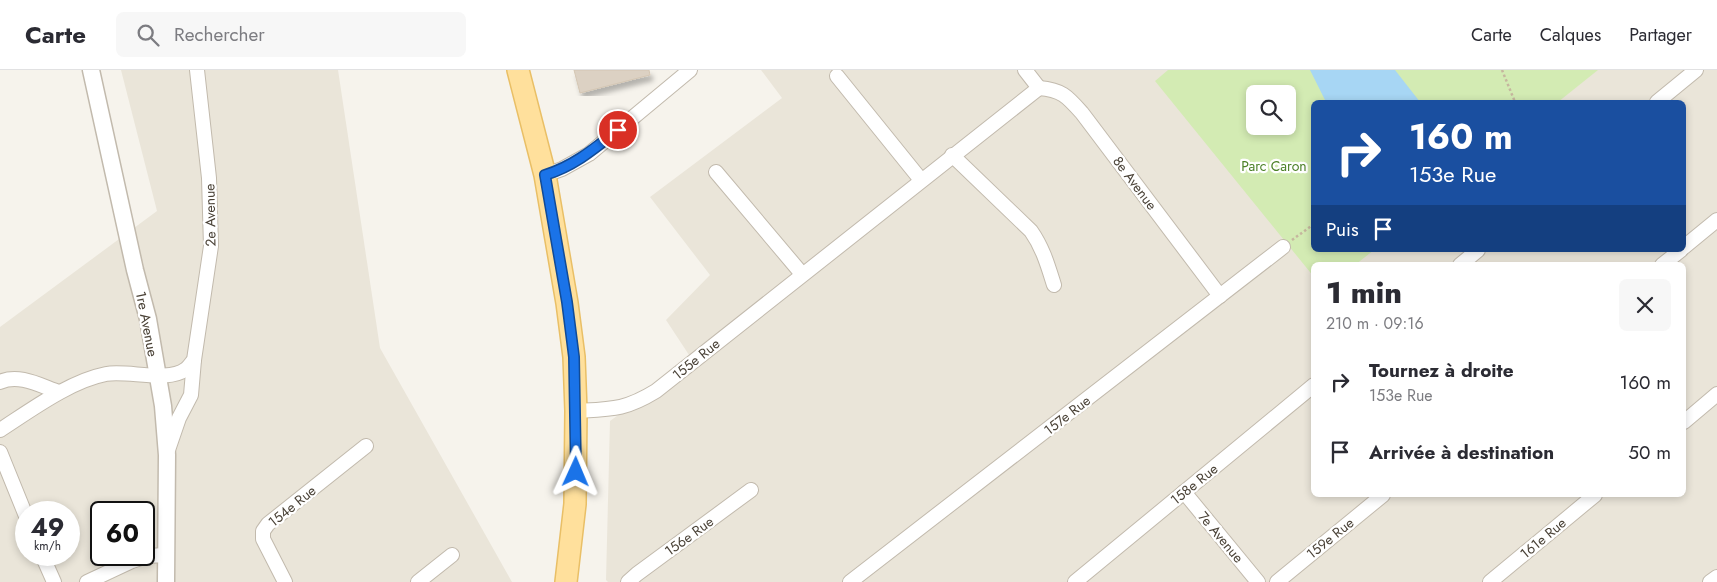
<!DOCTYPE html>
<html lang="fr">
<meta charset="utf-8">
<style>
:root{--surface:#fff;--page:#f7f7f7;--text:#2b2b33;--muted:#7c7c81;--line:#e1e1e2}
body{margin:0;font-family:Jost,sans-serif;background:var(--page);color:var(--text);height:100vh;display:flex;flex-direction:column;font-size:19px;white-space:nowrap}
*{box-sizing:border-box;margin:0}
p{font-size:16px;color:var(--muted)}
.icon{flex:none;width:28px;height:28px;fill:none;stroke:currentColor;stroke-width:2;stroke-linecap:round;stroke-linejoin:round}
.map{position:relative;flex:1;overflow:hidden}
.panel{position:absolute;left:1311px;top:192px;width:375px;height:235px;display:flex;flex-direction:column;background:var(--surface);border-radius:8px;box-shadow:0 2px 8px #0003}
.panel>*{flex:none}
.hud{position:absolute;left:1311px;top:30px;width:375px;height:152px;border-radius:8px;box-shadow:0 2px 8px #0003;background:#1a4fa0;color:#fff;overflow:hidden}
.buttons{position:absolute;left:1246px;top:15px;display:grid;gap:10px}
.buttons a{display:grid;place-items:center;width:50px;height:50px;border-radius:8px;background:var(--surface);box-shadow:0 2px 8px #0003;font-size:25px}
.speed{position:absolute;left:15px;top:431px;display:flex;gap:10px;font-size:25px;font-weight:700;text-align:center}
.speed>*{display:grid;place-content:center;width:65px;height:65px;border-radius:50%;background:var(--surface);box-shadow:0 2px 8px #0003;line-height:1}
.speed small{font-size:12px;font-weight:400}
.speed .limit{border:2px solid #111;border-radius:8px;background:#fff;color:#111}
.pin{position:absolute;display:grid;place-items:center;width:42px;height:42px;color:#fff;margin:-21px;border:2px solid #fff;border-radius:50%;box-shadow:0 1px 5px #0007}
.me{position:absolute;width:55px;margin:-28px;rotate:1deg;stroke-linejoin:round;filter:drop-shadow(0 0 4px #0008)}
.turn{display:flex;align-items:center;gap:18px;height:105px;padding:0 15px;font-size:22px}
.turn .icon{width:65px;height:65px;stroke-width:2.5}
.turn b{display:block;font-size:35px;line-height:42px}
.then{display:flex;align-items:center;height:48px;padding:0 15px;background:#0003;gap:10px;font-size:19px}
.round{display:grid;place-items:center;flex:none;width:52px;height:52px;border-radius:8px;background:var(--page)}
.head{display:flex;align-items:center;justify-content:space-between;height:85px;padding:0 15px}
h1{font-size:30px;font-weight:800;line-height:38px}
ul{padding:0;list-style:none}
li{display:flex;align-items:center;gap:15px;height:70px;padding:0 15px}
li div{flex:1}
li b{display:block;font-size:19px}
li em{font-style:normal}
header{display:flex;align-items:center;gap:30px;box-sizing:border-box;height:70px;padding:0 25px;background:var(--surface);border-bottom:1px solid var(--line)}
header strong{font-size:24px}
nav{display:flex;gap:28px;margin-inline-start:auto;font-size:18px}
.search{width:350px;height:45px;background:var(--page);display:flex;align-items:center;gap:12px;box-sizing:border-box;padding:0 18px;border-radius:8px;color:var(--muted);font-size:19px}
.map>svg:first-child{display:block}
.residential{fill:#eae5d9;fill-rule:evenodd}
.green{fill:#d3ebb3;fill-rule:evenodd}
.water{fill:#a7d6f4}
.building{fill:#dcd1c3;stroke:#d4c6b3;filter:url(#shadow)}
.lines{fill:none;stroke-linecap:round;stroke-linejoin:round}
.minor-casing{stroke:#c2baad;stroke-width:16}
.tertiary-casing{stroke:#c2baad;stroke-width:19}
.primary-casing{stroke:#e9bf66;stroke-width:24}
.path{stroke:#c5b69e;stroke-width:2.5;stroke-dasharray:2.5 2.5;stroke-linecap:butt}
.minor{stroke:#fff;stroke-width:14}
.tertiary{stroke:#fff;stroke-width:16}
.primary{stroke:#ffe09c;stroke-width:21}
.route-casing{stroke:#114b97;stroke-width:12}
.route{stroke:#1a73e8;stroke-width:9}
.labels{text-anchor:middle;stroke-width:4.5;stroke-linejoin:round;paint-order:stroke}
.park-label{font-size:14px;fill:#4c8128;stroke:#fff}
.street-label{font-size:14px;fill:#4b4338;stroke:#fff}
</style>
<header>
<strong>Carte</strong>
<div class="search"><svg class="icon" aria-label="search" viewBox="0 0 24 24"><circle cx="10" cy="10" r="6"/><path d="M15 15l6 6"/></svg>Rechercher</div>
<nav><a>Carte</a><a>Calques</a><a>Partager</a></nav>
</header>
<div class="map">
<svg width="1717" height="512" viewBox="0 0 1717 512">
<defs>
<filter id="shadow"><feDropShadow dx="3" dy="5.5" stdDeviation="2.5" flood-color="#0004"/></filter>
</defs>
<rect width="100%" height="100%" fill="#f6f3ec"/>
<g class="residential">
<path d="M 121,0 L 338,0 L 380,278 L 512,512 L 0,512 L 0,257 L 157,141 ZM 26,442 L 69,442 L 69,485 L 26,485 ZM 101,442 L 144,442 L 144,485 L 101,485 Z"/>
<path d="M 761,0 L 1717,0 L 1717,512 L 608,512 L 606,510 L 610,351 L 693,291 L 666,250 L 710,205 L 650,127 L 782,28 ZM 1255,24 L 1288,24 L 1288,56 L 1255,56 ZM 1314,32 L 1684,32 L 1684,180 L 1314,180 ZM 1314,195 L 1684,195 L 1684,425 L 1314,425 Z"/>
</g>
<path class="green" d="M 1168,0 L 1598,0 L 1558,32 L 1314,32 L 1314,180 L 1374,180 L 1355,195 L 1314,195 L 1314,207 L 1155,11 ZM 1255,24 L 1288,24 L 1288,56 L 1255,56 Z"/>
<polygon class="water" points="1310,0 1395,0 1420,32 1326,32"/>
<polygon class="building" points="574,0 649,0 650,5 580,23"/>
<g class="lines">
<g class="minor-casing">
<g id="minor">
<polyline points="1025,0 1039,18"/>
<polyline points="837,6 921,110"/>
<path d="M 1039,18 C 1062,20 1067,26 1082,43 L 1220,226"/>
<polyline points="1657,32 1696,0"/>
<path d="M 952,85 L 1031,161 C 1043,178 1048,196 1054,215"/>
<polyline points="716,102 802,204"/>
<polyline points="545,105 562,99 589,84 690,0"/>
<polyline points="1684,177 1717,150"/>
<polyline points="1460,195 1478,180"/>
<polyline points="1662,195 1681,180"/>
<path d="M 0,312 C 19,303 41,316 59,322"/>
<path d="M 576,341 C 612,339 625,340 656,321 L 1039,18"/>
<polyline points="1684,352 1717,324"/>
<path d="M 0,360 C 31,340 70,311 106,304 C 128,300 168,313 186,299 C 189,297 191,293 194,290 L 211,176 L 209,108 L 197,0"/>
<polyline points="168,380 179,348 191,325 194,290"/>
<polyline points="0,382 26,446"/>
<polyline points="1184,422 1258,512"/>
<polyline points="42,485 54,512"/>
<polyline points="87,512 132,491 147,486 166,485"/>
<polyline points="285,512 263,469 263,461 268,454 366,376"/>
<polyline points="418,512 452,485"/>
<polyline points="628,512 637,504 751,420"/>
<polyline points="850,512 1283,177"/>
<polyline points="1075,512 1314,315"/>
<polyline points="1277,512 1383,425"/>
<polyline points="1490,512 1595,425"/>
<polyline points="1710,512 1717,507"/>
</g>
</g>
<g class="tertiary-casing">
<polyline id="tertiary" points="91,0 135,200 148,249 163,336 167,385 166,512"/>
</g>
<g class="primary-casing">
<polyline id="primary" points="518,0 545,105 567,233 574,287 576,341 575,434 566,512"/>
</g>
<g class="path">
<polyline points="1502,0 1515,32"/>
<polyline points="1292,170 1314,154"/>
</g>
<use href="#minor" class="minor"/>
<use href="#tertiary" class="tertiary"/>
<use href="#primary" class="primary"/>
</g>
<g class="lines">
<g class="route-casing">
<path id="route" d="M 576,402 L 574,287 L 567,232 L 545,105 C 574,96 594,79 618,60"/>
</g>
<use href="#route" class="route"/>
</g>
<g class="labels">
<g class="park-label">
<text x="1274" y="101">Parc Caron</text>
</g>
<g class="street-label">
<text transform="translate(1135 113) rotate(53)" y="5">8e Avenue</text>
<text transform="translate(210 145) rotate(-91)" y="5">2e Avenue</text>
<text transform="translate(147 254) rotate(79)" y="5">1re Avenue</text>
<text transform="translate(696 289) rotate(-39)" y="5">155e Rue</text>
<text transform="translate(1067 345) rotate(-38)" y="5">157e Rue</text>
<text transform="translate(1194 414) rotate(-39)" y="5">158e Rue</text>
<text transform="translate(292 436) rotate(-39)" y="5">154e Rue</text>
<text transform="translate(689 466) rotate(-36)" y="5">156e Rue</text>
<text transform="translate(1221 467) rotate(50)" y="5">7e Avenue</text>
<text transform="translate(1330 468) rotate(-39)" y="5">159e Rue</text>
<text transform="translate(1543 468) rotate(-40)" y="5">161e Rue</text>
</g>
</g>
</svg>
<div class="buttons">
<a><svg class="icon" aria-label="search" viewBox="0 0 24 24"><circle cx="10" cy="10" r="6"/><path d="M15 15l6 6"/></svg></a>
</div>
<div class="speed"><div>49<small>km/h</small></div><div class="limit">60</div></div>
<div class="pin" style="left:618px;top:60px;background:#d93025"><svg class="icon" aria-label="arrive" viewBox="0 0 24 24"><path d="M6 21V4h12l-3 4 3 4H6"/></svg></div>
<svg class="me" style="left:576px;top:402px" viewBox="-20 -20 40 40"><path d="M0-17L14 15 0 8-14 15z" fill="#1a73e8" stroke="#fff" stroke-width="4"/></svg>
<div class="hud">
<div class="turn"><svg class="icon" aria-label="right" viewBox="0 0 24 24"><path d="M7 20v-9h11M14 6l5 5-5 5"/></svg><div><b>160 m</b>153e Rue</div></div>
<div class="then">Puis<svg class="icon" aria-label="arrive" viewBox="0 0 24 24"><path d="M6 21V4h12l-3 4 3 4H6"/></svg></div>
</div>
<section class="panel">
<div class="head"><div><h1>1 min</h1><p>210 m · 09:16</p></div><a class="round"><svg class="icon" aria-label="close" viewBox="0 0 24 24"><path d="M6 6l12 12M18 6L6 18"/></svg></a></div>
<ul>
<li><svg class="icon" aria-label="right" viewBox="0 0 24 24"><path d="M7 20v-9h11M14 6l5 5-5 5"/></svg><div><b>Tournez à droite</b><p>153e Rue</p></div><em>160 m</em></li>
<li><svg class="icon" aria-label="arrive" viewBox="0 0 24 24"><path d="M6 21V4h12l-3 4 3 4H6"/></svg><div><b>Arrivée à destination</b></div><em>50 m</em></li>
</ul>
</section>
</div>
